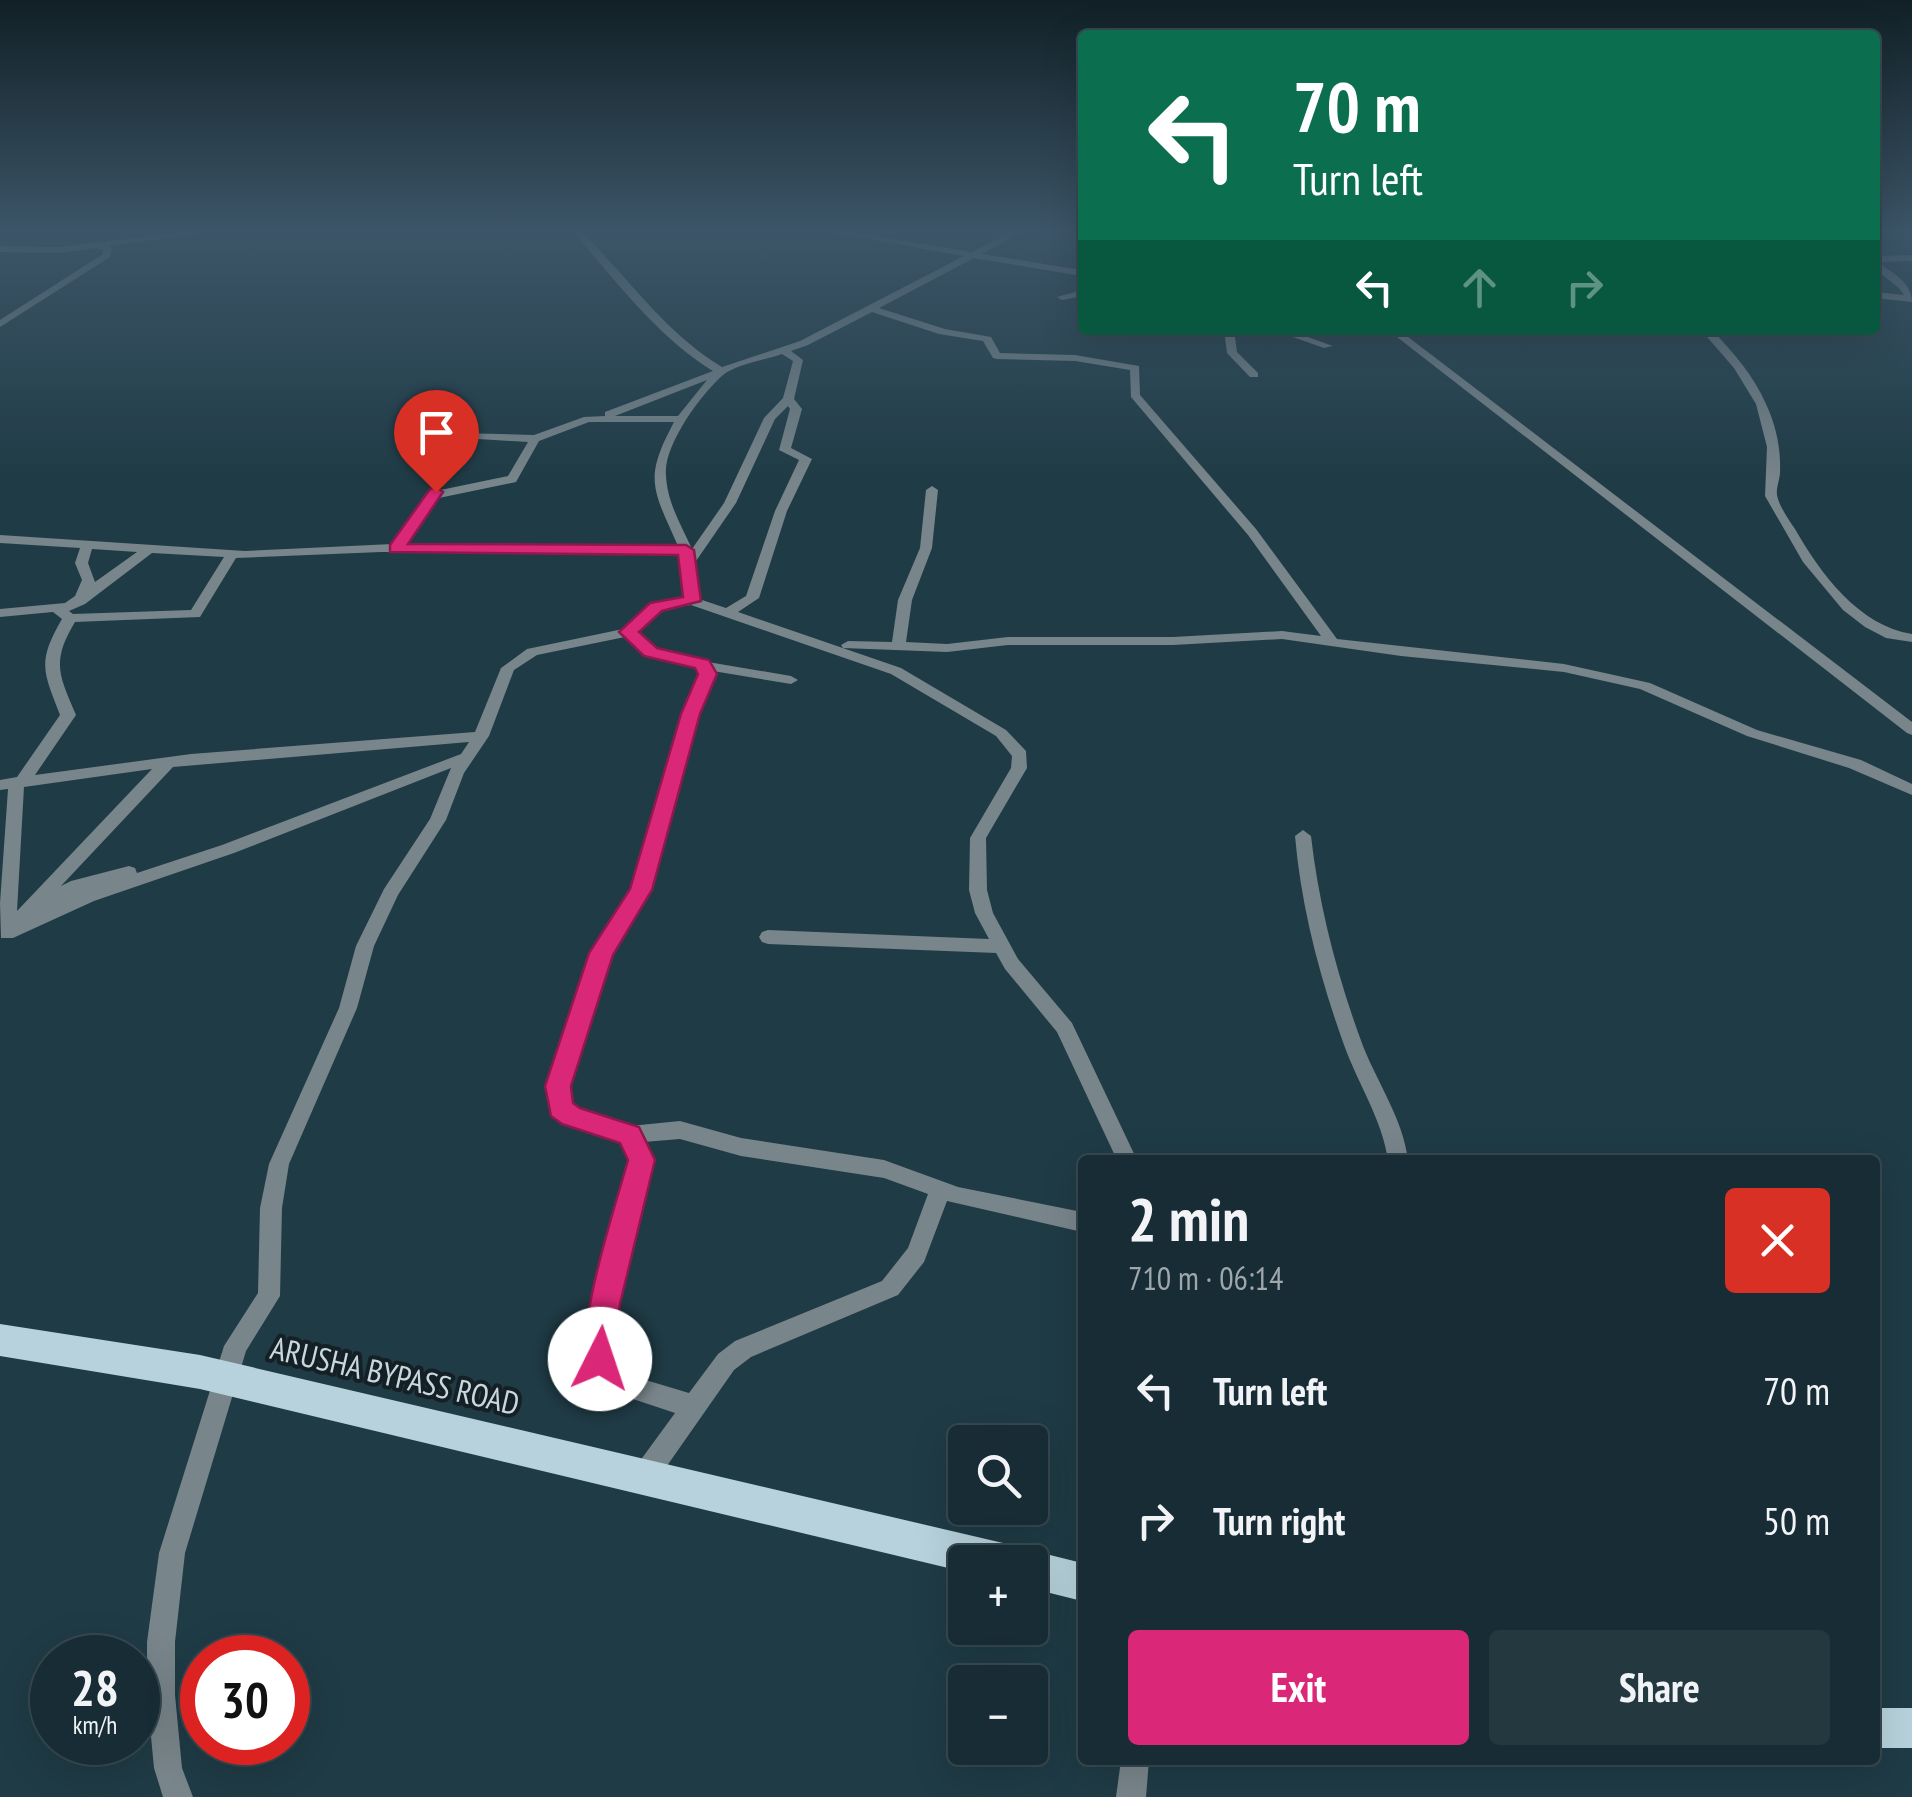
<!DOCTYPE html>
<meta charset="utf-8">
<style>
:root{--surface:#172c34;--page:#243840;--text:#f1f3f6;--muted:#9ea7ac;--line:#36484f;--accent:#db2777}
body{margin:0;font-family:"PT Sans Narrow",sans-serif;background:var(--page);color:var(--text);height:100vh;display:flex;flex-direction:column;font-size:38px;white-space:nowrap}
*{box-sizing:border-box;margin:0}
p{font-size:32px;color:var(--muted)}
.icon{flex:none;width:55px;height:55px;fill:none;stroke:currentColor;stroke-width:2;stroke-linecap:round;stroke-linejoin:round}
.map{position:relative;flex:1;overflow:hidden}
.side{position:absolute;left:1078px;top:1155px;width:802px;height:610px;display:flex;flex-direction:column;background:var(--surface);border-radius:10px;box-shadow:0 10px 40px #0002,0 0 0 2px var(--line)}
.side>*{flex:none}
.banner{position:absolute;left:1078px;top:30px;width:802px;height:305px;border-radius:10px;box-shadow:0 10px 40px #0002,0 0 0 2px var(--line);background:#0b6e4f;color:#fff;overflow:hidden}
.controls{position:absolute;left:948px;top:1425px;display:grid;gap:20px}
.controls a{display:grid;place-items:center;width:100px;height:100px;border-radius:10px;background:var(--surface);box-shadow:0 10px 40px #0002,0 0 0 2px var(--line);font-size:50px}
.speed{position:absolute;left:30px;top:1635px;display:flex;gap:20px;font-size:50px;font-weight:700;text-align:center}
.speed>*{display:grid;place-content:center;width:130px;height:130px;border-radius:50%;background:var(--surface);box-shadow:0 10px 40px #0002,0 0 0 2px var(--line);line-height:1}
.speed small{font-size:25px;font-weight:400}
.speed .limit{border:15px solid #d22;background:#fff;color:#111}
.pin{position:absolute;display:grid;place-items:center;width:85px;height:85px;color:#fff;margin:-102px -42px;border-radius:50% 50% 50% 0;rotate:-45deg;box-shadow:0 0 10px #0007}
.pin .icon{rotate:45deg}
.me{position:absolute;width:110px;margin:-55px;rotate:4deg;stroke-linejoin:round;filter:drop-shadow(0 0 8px #0008)}
.turn{display:flex;align-items:center;gap:35px;height:210px;padding:0 50px;font-size:45px}
.turn .icon{width:130px;height:130px;stroke-width:2.5}
.turn b{display:block;font-size:70px;line-height:85px}
.lanes{display:flex;align-items:center;height:95px;padding:0 50px;background:#0003;justify-content:center;gap:50px;direction:ltr}
.lanes .off{opacity:.35}
.round{display:grid;place-items:center;flex:none;width:105px;height:105px;border-radius:10px;background:var(--page)}
.overview{display:flex;align-items:center;justify-content:space-between;height:170px;padding:0 50px}
h1{font-size:60px;font-weight:700;line-height:75px}
.cta{display:flex;gap:20px;margin-top:auto;padding:20px 50px}
.cta a{flex:1;height:115px;border-radius:10px;background:var(--accent);color:#fff;font-size:40px;font-weight:700;line-height:115px;text-align:center}
.cta a+a{background:var(--page);color:var(--text)}
ul{padding:0;list-style:none}
li{display:flex;align-items:center;gap:30px;height:130px;padding:0 50px}
li div{flex:1}
li b{display:block;font-size:38px}
li em{font-style:normal}
.map>svg:first-child{display:block}
.lines{fill:none;stroke-linecap:round;stroke-linejoin:round}
.minor{fill:#78858a;fill-rule:evenodd}
.primary{fill:#b7d2dc;fill-rule:evenodd}
.route{fill:#db2777;stroke:#8e194d;stroke-width:2.5}
.labels{text-anchor:middle;stroke-width:8;stroke-linejoin:round;paint-order:stroke}
.near-street-label{font-size:32px;fill:#c8d8de;stroke:#142025}
</style>
<div class="map">
<svg width="1912" height="1797" viewBox="0 0 1912 1797">
<rect width="100%" height="100%" fill="#1f3b45"/>
<g class="lines">
<g class="minor">
<polygon points="198,230 223,230 109,246 112,249 110,257 0,327 0,320 103,254 103,250 96,248 60,253 0,252 0,246 60,247"/>
<path d="M 571,230 L 580,230 C 627,276 665,333 722,367 L 800,341 L 964,256 L 819,230 L 839,230 L 972,252 L 1014,230 L 1025,230 L 982,254 L 1082,270 L 1082,276 L 974,258 L 879,308 L 945,329 L 991,337 L 1000,353 L 1075,355 L 1139,366 L 1140,395 L 1256,529 L 1337,639 L 1564,664 L 1650,683 L 1757,730 L 1861,760 L 1912,784 L 1912,795 L 1849,768 L 1747,736 L 1640,689 L 1564,672 L 1401,656 L 1282,639 L 1173,645 L 1008,645 L 947,652 L 843,648 L 841,645 L 848,641 L 892,642 L 898,600 L 920,548 L 926,490 L 932,486 L 938,490 L 932,548 L 912,600 L 906,642 L 947,644 L 1008,637 L 1173,637 L 1282,631 L 1321,636 L 1248,535 L 1131,397 L 1130,370 L 1075,361 L 997,359 L 993,358 L 983,341 L 939,334 L 872,312 L 808,345 L 791,351 L 803,360 L 794,399 L 802,409 L 791,448 L 812,459 L 787,511 L 759,598 L 738,612 L 901,668 L 1006,730 L 1026,751 L 1027,768 L 986,838 L 987,890 L 993,913 L 1018,959 L 1072,1023 L 1137,1160 L 1117,1160 L 1057,1032 L 1005,969 L 996,953 L 768,944 L 762,942 L 759,937 L 762,932 L 768,930 L 989,939 L 975,913 L 969,890 L 970,838 L 1011,768 L 1012,756 L 996,736 L 891,674 L 691,605 L 660,610 L 636,632 L 655,649 L 708,662 L 791,676 L 798,680 L 791,684 L 713,671 L 714,675 L 698,714 L 650,890 L 610,954 L 568,1086 L 568,1098 L 578,1110 L 630,1126 L 680,1121 L 741,1138 L 884,1160 L 958,1187 L 1082,1212 L 1082,1232 L 947,1201 L 924,1262 L 898,1295 L 751,1357 L 734,1370 L 655,1483 L 646,1487 L 637,1483 L 633,1474 L 637,1465 L 675,1413 L 615,1393 L 598,1381 L 588,1335 L 631,1160 L 622,1141 C 591,1131 548,1127 548,1086 L 592,953 L 633,889 L 682,714 L 700,675 L 696,667 L 645,655 L 625,637 L 537,655 L 514,670 L 489,736 L 464,773 L 446,820 L 398,895 L 374,946 L 357,1008 L 289,1164 L 282,1208 L 280,1296 L 246,1351 L 185,1553 L 175,1642 L 175,1695 L 182,1768 L 193,1797 L 163,1797 L 154,1768 L 147,1695 L 147,1642 L 159,1553 L 224,1346 L 258,1293 L 260,1208 L 269,1164 L 339,1008 L 356,946 L 384,889 L 430,819 L 451,768 L 234,853 L 94,901 L 13,938 L 1,938 L 0,903 L 8,789 L 0,790 L 0,780 L 17,777 L 60,715 C 43,671 37,662 62,619 L 53,612 L 0,617 L 0,609 L 65,603 L 75,596 L 82,580 L 75,563 L 80,548 L 0,543 L 0,535 L 245,551 L 393,544 L 426,493 L 508,476 L 528,442 L 462,438 L 458,437 L 458,433 L 534,435 L 584,417 L 605,416 L 605,412 L 713,371 C 657,337 614,278 571,230 ZM 782,354 L 793,361 L 783,398 L 764,418 L 724,503 L 692,549 C 681,525 667,502 666,475 C 663,446 701,394 723,375 C 736,364 765,360 782,354 ZM 707,380 L 678,416 L 615,416 ZM 788,406 L 790,409 L 779,450 L 799,460 L 775,511 L 746,596 L 726,608 L 699,599 L 694,564 L 736,503 L 775,419 ZM 589,422 L 674,422 C 643,480 653,489 678,546 L 405,544 L 434,499 L 516,482 L 539,441 ZM 92,549 L 137,552 L 95,582 L 88,563 ZM 381,552 L 680,554 L 685,598 L 651,604 L 623,629 L 527,649 L 501,668 L 475,732 L 191,754 L 35,775 L 76,715 C 59,675 51,662 75,622 L 200,617 L 236,558 ZM 152,553 L 224,557 L 191,610 L 73,614 L 69,611 L 85,604 ZM 469,742 L 461,754 L 222,845 L 137,873 L 135,868 L 129,866 L 71,881 L 61,886 L 173,767 ZM 152,769 L 17,911 L 24,787 ZM 680,1139 L 741,1156 L 884,1178 L 928,1194 L 908,1248 L 882,1281 L 735,1341 L 718,1354 L 689,1393 L 629,1375 L 617,1366 L 612,1335 L 651,1160 L 644,1142 Z"/>
<polygon points="1912,255 1912,261 1875,262 1875,256"/>
<path d="M 1875,262 C 1891,270 1912,283 1912,302 L 1875,298 L 1875,292 L 1904,295 L 1899,288 L 1875,269 Z"/>
<polygon points="1082,290 1082,296 1062,300 1057,297"/>
<polygon points="1224,330 1234,330 1237,352 1258,373 1258,377 1250,377 1227,353"/>
<polygon points="1273,330 1288,330 1333,346 1324,348"/>
<polygon points="1388,330 1399,330 1912,722 1912,735 1907,733"/>
<path d="M 1701,330 L 1712,330 C 1733,352 1754,376 1766,404 C 1776,425 1781,449 1780,472 C 1780,479 1776,488 1777,495 C 1779,506 1789,520 1795,529 C 1820,573 1859,626 1912,634 L 1912,642 L 1886,638 L 1865,627 L 1843,610 L 1803,562 L 1765,496 L 1767,447 L 1756,404 L 1734,368 Z"/>
<path d="M 1303,830 L 1311,836 C 1319,907 1338,979 1363,1046 C 1378,1084 1403,1119 1408,1160 L 1388,1160 C 1382,1119 1358,1084 1344,1045 C 1320,978 1301,907 1295,836 Z"/>
<polygon points="1121,1760 1149,1760 1146,1797 1116,1797"/>
</g>
<g class="primary">
<polygon points="0,1324 200,1355 1003,1543 1016,1549 1019,1555 1030,1550 1082,1563 1082,1601 1030,1588 1030,1562 965,1562 965,1572 200,1389 0,1356"/>
<rect x="1875" y="1708" width="37" height="40"/>
</g>
</g>
<linearGradient id="sky" x2="0" y2="1"><stop stop-color="#112026"/><stop offset="0.48" stop-color="#3c5568"/><stop offset="1" stop-color="#3c5568" stop-opacity="0"/></linearGradient>
<rect width="1912" height="482" fill="url(#sky)"/>
<path class="route" d="M 436,487 L 443,492 L 408,544 L 686,545 L 694,550 L 701,601 L 662,611 L 639,632 L 657,648 L 709,660 L 717,674 L 700,714 L 652,890 L 613,955 L 571,1086 L 573,1103 L 580,1108 L 639,1127 L 655,1160 L 620,1304 L 611,1370 L 600,1374 L 589,1370 C 573,1331 616,1204 628,1160 L 620,1143 L 562,1124 L 551,1116 L 545,1086 L 589,953 L 630,889 L 681,714 L 698,674 L 695,668 L 644,656 L 619,632 L 650,603 L 683,597 L 678,555 L 390,552 L 390,545 L 430,489 Z"/>
<g class="labels">
<g class="near-street-label">
<text transform="translate(395 1376) rotate(13)" y="11">ARUSHA BYPASS ROAD</text>
</g>
</g>
</svg>
<div class="controls">
<a><svg class="icon" aria-label="search" viewBox="0 0 24 24"><circle cx="10" cy="10" r="6"/><path d="M15 15l6 6"/></svg></a>
<a>+</a>
<a>−</a>
</div>
<div class="speed"><div>28<small>km/h</small></div><div class="limit">30</div></div>
<div class="pin" style="left:436px;top:492px;background:#d93025"><svg class="icon" aria-label="arrive" viewBox="0 0 24 24"><path d="M6 21V4h12l-3 4 3 4H6"/></svg></div>
<svg class="me" style="left:600px;top:1359px" viewBox="-20 -20 40 40"><circle r="19" fill="#fff"/><path d="M0-13L10 11 0 6-10 11z" fill="#db2777"/></svg>
<div class="banner">
<div class="turn"><svg class="icon" aria-label="left" viewBox="0 0 24 24"><path d="M17 20v-9H6M10 6l-5 5 5 5"/></svg><div><b>70 m</b>Turn left</div></div>
<div class="lanes"><svg class="icon" aria-label="left" viewBox="0 0 24 24"><path d="M17 20v-9H6M10 6l-5 5 5 5"/></svg><svg class="icon off" aria-label="ahead" viewBox="0 0 24 24"><path d="M12 20V5M6 11l6-6 6 6"/></svg><svg class="icon off" aria-label="right" viewBox="0 0 24 24"><path d="M7 20v-9h11M14 6l5 5-5 5"/></svg></div>
</div>
<section class="side">
<div class="overview"><div><h1>2 min</h1><p>710 m · 06:14</p></div><a class="round" style="background:#d93025;color:#fff"><svg class="icon" aria-label="close" viewBox="0 0 24 24"><path d="M6 6l12 12M18 6L6 18"/></svg></a></div>
<ul>
<li><svg class="icon" aria-label="left" viewBox="0 0 24 24"><path d="M17 20v-9H6M10 6l-5 5 5 5"/></svg><div><b>Turn left</b></div><em>70 m</em></li>
<li><svg class="icon" aria-label="right" viewBox="0 0 24 24"><path d="M7 20v-9h11M14 6l5 5-5 5"/></svg><div><b>Turn right</b></div><em>50 m</em></li>
</ul>
<div class="cta"><a>Exit</a><a>Share</a></div>
</section>
</div>
